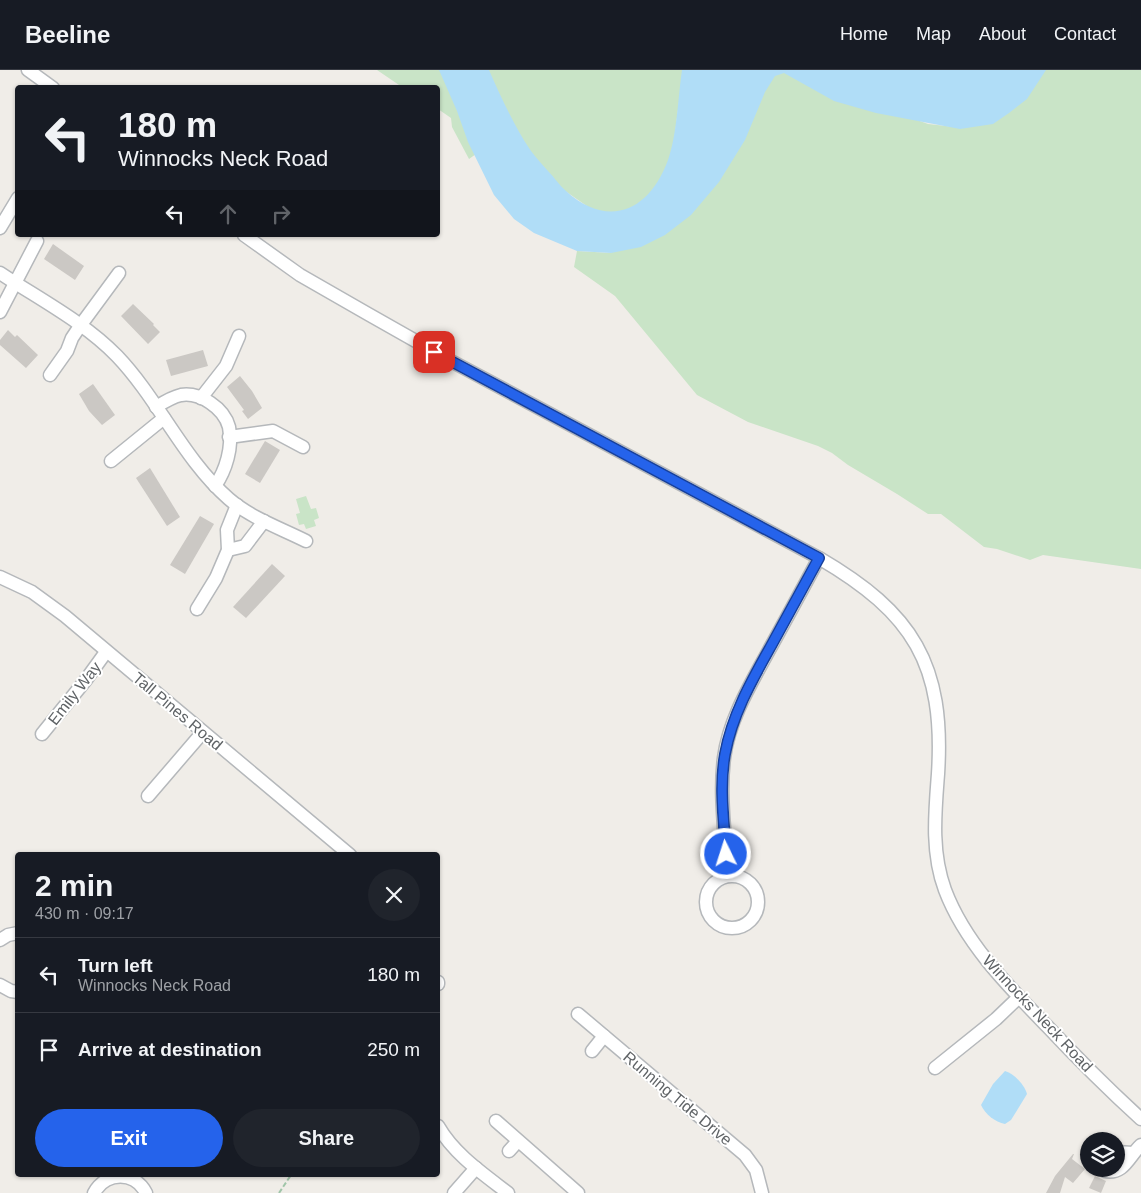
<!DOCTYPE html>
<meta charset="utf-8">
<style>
:root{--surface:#171b24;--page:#20242c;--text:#f1f3f6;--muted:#9ea1a6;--line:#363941;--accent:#2563eb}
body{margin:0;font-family:Arial,sans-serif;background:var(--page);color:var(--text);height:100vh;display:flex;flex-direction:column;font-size:19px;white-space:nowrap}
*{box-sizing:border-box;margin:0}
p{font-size:16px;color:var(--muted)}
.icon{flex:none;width:28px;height:28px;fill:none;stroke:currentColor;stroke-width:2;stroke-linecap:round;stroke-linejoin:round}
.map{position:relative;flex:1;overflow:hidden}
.details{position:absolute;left:15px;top:782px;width:425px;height:325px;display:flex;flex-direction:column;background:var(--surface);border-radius:5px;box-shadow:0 1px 4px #0004}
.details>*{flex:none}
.banner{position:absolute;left:15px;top:15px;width:425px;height:152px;border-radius:5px;box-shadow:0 1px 4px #0004;background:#171b24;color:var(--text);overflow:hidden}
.fabs{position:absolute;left:1080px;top:1062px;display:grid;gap:10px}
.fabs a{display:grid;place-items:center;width:45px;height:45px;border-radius:50%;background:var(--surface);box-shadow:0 1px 4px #0004;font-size:25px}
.pin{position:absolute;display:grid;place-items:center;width:42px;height:42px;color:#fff;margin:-21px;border-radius:10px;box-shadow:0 2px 8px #0006}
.me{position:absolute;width:55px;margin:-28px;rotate:356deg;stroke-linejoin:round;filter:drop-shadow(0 0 4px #0008)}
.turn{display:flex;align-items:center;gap:18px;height:105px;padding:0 20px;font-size:22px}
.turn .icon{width:65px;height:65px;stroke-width:2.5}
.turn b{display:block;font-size:35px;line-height:42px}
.lanes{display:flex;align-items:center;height:48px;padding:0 20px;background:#0003;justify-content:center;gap:25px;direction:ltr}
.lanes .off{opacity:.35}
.round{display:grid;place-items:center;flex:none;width:52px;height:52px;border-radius:26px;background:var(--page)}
.headline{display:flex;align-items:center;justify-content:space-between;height:85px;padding:0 20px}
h1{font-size:30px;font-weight:700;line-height:38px}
.primary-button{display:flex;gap:10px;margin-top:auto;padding:10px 20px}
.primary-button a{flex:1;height:58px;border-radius:30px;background:var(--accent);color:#fff;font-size:20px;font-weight:700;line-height:58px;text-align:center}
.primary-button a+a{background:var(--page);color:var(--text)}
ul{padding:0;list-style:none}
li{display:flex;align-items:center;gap:15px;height:75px;padding:0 20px;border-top:1px solid var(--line)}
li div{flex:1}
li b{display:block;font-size:19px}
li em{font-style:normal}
header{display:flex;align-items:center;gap:30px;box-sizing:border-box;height:70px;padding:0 25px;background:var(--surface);border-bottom:1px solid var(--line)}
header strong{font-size:24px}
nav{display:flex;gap:28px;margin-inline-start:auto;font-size:18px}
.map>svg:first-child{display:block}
.green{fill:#c9e4c7}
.water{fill:#b0ddf7}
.building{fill:#cbc8c4}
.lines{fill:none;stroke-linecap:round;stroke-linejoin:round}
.minor-casing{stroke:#b5b8bb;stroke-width:15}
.path{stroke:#a0c5a9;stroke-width:2;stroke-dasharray:5 2.5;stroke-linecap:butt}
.minor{stroke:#fff;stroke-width:12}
.route-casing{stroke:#184099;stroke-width:12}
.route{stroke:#2563eb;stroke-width:9}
.labels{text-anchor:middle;stroke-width:4;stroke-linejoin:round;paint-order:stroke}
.street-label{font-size:16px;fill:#5f6366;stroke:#fff}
</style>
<header>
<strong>Beeline</strong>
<nav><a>Home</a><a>Map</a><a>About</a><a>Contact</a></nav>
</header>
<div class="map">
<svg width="1141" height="1123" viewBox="0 0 1141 1123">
<rect width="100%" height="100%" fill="#f0ede8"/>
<g class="green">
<polygon points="377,0 683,0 672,87 647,133 604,148 548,109 514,57 469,89 452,57 451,48 438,39 438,18 402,17"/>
<polygon points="781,0 928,54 955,57 1043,0 1141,0 1141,499 1043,485 1030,490 997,479 984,477 941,444 928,444 897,424 848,395 832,383 818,376 748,352 697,325 615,226 574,197 577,181 611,183 765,10"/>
<polygon points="306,426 311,439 316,438 319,448 314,450 316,456 306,459 304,454 299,455 296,444 300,443 296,429"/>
</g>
<g class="water">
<path d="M 439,0 L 489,0 C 501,27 514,56 531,81 C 536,88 542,94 548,101 C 554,107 559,115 566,121 C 609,160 650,140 668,90 C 677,65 678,27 682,0 L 1046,0 L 1027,29 L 1009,43 L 993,54 L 960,59 L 876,43 L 834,31 L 784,3 L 775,6 L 765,22 L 745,70 L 719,112 L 691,145 L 665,165 L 641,177 L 611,183 L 577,181 L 534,163 L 514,149 L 494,125 L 468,72 L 457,41 Z"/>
<path d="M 1005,1001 C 1013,1003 1025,1015 1027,1024 L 1011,1050 L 1005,1054 C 995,1052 985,1044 981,1035 L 993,1014 Z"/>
</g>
<g class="building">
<polygon points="53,174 84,196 75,210 44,189"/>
<polygon points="133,234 154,254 153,255 160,262 148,274 121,246"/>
<polygon points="8,260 15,267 17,265 38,285 26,298 0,275 0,270"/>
<polygon points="203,280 208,296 171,306 166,290"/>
<polygon points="240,306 252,321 262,338 248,349 242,341 244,340 227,317"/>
<polygon points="93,314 115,345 102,355 89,341 79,324"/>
<polygon points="265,371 280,380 260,413 245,404"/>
<polygon points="150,398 180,447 167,456 136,408"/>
<polygon points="200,446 214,454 185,504 170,495"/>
<polygon points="272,494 285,506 246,548 233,537"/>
<polygon points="1073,1084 1074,1084 1072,1089 1085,1099 1073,1113 1065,1107 1060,1123 1046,1123 1055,1106"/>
<polygon points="1095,1106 1106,1111 1101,1123 1089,1118"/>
</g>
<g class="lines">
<g class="minor-casing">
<g id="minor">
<polyline points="28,0 53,18"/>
<polyline points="0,158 18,128"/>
<path d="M 244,165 L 300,205 L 368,244 L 451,291 L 819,488 C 913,543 945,594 938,704 C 935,743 931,782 945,820 C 965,873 1008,916 1047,956 C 1077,988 1108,1019 1141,1049"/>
<path d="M 0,203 C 39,229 84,252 117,286 C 159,330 183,389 229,429 C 251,448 280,458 306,471"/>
<polyline points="0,242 37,171"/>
<polyline points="50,305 67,281 72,268 80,256 119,203"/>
<polyline points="201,328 226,296 239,266"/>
<path d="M 156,337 C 164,332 172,327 181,325 C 200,322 224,338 229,357 C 233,377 226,400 215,416"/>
<polyline points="229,367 273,361 303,377"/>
<polyline points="111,391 164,348"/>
<polyline points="228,480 245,476 264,451"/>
<polyline points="0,507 32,522 65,546 350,785"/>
<polyline points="197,539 216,508 228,480 227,460 237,435"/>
<polyline points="42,664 85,611 106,582"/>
<polyline points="148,726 203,662"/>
<circle cx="732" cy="832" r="26"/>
<path d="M 727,806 C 726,767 719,727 724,688 C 729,650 750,615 768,582 C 785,551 802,520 819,488"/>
<polyline points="0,870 8,865 18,863"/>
<polyline points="438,912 438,914"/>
<polyline points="0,915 11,921 18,922"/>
<polyline points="578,944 745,1085 756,1100 762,1123"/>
<polyline points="592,981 604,966"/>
<polyline points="935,998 996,949 1019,927"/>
<polyline points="496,1051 578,1123"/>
<path d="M 438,1056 C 454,1084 482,1103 508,1123"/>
<polyline points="509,1081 518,1071"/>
<polyline points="1116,1082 1133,1083"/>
<path d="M 1103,1099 L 1105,1101 C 1124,1105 1129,1086 1141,1075"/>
<path d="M 94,1123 C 106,1101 135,1101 146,1123"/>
<polyline points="454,1123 476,1098"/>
</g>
</g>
<polyline class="path" points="279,1123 291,1105"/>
<use href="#minor" class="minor"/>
</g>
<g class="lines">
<g class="route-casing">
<path id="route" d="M 434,282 L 819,488 C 803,517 787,547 771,576 C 752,610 732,645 725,684 C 719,717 724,751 726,784"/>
</g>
<use href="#route" class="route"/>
</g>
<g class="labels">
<g class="street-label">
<text transform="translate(74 623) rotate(-52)" y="6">Emily Way</text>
<text transform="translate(178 641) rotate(40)" y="6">Tall Pines Road</text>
<text transform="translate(1038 943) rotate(47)" y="6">Winnocks Neck Road</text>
<text transform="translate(678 1028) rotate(40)" y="6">Running Tide Drive</text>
</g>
</g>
</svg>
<div class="fabs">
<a><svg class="icon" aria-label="layers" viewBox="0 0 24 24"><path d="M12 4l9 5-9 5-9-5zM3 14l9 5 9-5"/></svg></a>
</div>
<div class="pin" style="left:434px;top:282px;background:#d93025"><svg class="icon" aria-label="arrive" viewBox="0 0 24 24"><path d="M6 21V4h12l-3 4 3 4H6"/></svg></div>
<svg class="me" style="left:726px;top:784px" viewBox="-20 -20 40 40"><circle r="17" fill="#2563eb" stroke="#fff" stroke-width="3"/><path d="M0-11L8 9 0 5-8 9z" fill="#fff"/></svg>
<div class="banner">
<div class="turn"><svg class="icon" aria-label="left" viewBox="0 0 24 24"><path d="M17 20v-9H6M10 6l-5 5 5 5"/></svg><div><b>180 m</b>Winnocks Neck Road</div></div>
<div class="lanes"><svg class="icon" aria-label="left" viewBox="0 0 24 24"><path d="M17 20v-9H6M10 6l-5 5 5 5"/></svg><svg class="icon off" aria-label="ahead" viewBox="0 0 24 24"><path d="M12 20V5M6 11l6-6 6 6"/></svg><svg class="icon off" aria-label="right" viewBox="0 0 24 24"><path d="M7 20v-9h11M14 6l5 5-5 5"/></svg></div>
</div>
<section class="details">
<div class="headline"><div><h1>2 min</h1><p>430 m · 09:17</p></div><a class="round"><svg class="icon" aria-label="close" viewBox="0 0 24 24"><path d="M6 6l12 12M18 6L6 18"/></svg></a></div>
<ul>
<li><svg class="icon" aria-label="left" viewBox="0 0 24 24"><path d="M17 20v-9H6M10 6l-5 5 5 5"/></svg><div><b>Turn left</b><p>Winnocks Neck Road</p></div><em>180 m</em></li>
<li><svg class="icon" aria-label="arrive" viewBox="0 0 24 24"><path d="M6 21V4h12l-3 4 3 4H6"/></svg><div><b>Arrive at destination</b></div><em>250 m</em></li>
</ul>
<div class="primary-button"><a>Exit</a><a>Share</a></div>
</section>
</div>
